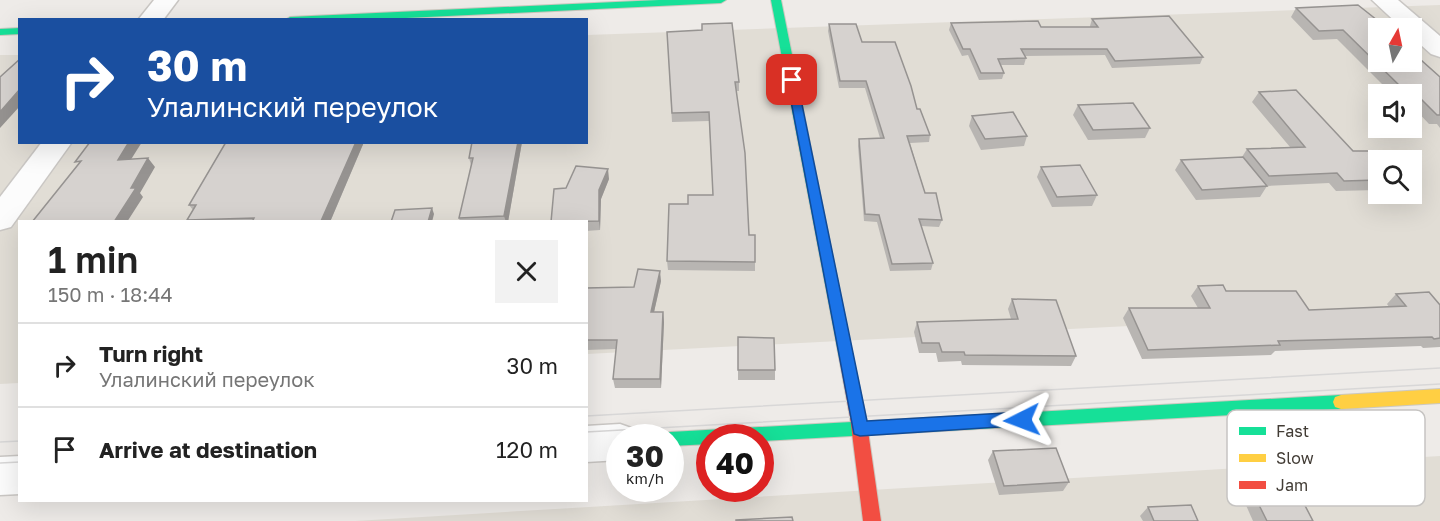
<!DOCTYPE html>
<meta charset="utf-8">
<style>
:root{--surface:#fff;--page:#f2f2f2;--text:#222;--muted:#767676;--line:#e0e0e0}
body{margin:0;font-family:"Golos Text",sans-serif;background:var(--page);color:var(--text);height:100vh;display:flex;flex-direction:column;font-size:22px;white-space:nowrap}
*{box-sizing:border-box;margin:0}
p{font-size:20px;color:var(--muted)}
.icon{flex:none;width:33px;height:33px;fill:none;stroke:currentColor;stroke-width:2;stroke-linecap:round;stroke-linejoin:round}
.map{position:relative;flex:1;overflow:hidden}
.details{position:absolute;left:18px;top:220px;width:570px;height:282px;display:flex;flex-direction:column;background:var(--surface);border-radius:0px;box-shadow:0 6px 24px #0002}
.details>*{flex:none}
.guide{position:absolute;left:18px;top:18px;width:570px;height:126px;border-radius:0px;box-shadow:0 6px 24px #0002;background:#1a4fa0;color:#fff;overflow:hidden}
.needle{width:39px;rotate:9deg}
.buttons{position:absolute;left:1368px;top:18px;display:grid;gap:12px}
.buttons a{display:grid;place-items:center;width:54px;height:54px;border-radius:0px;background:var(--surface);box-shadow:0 6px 24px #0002;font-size:30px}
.speed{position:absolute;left:606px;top:424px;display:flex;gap:12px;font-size:30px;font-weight:700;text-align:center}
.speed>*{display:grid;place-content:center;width:78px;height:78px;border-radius:50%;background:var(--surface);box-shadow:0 6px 24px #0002;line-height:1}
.speed small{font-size:15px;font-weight:400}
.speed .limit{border:9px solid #d22;background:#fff;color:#111}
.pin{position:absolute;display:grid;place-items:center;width:51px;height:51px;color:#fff;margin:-26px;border-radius:12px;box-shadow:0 3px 9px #0006}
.me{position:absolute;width:66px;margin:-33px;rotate:267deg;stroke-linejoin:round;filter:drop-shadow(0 0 4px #0008)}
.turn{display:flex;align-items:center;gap:21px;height:126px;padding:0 30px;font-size:27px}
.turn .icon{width:78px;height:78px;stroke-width:2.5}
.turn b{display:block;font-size:42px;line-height:51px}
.round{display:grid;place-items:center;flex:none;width:63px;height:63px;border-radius:0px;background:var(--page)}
.head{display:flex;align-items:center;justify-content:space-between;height:102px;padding:0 30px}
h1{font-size:36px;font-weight:600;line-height:45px}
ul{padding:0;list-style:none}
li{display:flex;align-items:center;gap:18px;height:84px;padding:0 30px;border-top:2px solid var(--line)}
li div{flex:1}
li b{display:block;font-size:22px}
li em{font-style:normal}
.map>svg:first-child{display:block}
.residential{fill:#e1ddd5;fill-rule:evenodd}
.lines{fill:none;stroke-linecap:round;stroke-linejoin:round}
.street-casing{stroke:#cac7c4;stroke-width:3}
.fast-casing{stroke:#ccc8bf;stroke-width:2}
.slow-casing{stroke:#ccc8bf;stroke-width:2}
.jam-casing{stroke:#ccc8bf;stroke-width:2}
.street{fill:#fcfcfc;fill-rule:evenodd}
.fast{fill:#16e098;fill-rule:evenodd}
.slow{fill:#ffcf43;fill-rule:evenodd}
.jam{fill:#f24e42;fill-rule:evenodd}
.tram{stroke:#d8d7d7;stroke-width:1.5}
.wall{fill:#b8b5b2}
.shaded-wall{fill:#969391}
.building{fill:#d6d2cf;stroke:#969391;stroke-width:1.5}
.route{fill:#1a73e8;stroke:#114b97;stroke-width:1.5}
.key{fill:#fff;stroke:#c6c4c2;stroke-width:1.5}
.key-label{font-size:16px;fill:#423c35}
</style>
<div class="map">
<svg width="1440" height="521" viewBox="0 0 1440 521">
<rect width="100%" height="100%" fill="#eeebe8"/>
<g class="residential">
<path d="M 1440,5 L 1440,310 L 587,354 L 586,222 L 20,222 L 19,383 L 0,384 L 0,55 L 19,55 L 20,142 L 586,142 L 587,35 ZM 1378,28 L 1412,28 L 1412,62 L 1378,62 ZM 1378,94 L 1412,94 L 1412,128 L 1378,128 ZM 1378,160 L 1412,160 L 1412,194 L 1378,194 Z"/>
<polygon points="1440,456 1440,521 355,521"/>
</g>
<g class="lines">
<g class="street-casing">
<g id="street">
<polygon points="154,0 178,0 163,20 138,20"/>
<polygon points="1372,0 1398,0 1440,36 1440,57 1431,54 1412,37 1412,28 1402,28"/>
<polygon points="42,142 72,142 11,227 0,230 0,197"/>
<polygon points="620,424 634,429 638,438 620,438 620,460 586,462 586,426"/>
<polygon points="20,456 20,494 0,495 0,457"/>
</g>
</g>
<g class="fast-casing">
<g id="fast">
<polygon points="659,0 726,0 721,3 364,20 285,20 290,17"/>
<polygon points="771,0 781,0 853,357 851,361 846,363 841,361 839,357"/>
<polygon points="20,28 20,34 0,35 0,29"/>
<polygon points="1341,395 1347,397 1349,402 1347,407 1341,409 760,441 760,438 710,438 710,444 670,446 670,438 662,438 664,434 670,432"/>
</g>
</g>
<g class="slow-casing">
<polygon id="slow" points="1440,389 1440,403 1341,409 1335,407 1333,402 1335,397 1341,395"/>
</g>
<g class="jam-casing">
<polygon id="jam" points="846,351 851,353 853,357 866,417 881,521 863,521 850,417 839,357 841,353"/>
</g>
<use href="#street" class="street"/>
<use href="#fast" class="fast"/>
<use href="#slow" class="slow"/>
<use href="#jam" class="jam"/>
<g class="tram">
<polyline points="586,416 1440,368"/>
<polyline points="586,432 1440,384"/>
<polyline points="0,442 20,441"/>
<polyline points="0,463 20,462"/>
</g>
</g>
<g class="wall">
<polygon points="1296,8 1378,28 1440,77 1440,128 1437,124 1429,124 1412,106 1412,94 1392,94 1337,39 1313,40 1291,17"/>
<polygon points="1092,19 1203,57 1200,64 1112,68 1105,55 1025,56 1026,58 1024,65 1001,65 1004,73 1002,79 979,80 968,55 962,56 949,30 951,23 1041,27 1090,27 1090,26"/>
<polygon points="829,24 862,42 917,109 930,135 929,142 910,143 925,193 942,220 939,227 921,226 933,263 931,270 890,271 877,222 864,221 858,146 859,139 880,138 865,88 839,88 828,31"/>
<polygon points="667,32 739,82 739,91 736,91 749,235 755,262 755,271 668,270 667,261 688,204 713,195 709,121 672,122"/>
<polygon points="1259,92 1353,151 1378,161 1378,190 1336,191 1329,183 1267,186 1260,197 1196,200 1175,170 1181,160 1242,157 1247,149 1290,147 1252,102"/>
<polygon points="1078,105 1150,128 1145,138 1088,140 1073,115"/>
<polygon points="972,116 1027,136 1024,146 981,150 969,126"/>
<polygon points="226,142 364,142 330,222 188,222 187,220 193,210 189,205"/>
<polygon points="472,142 522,142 508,222 460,222 459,218 471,165 469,158"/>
<polygon points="1041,167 1097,195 1092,206 1052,207 1037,177"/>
<polygon points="609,179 601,199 600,230 586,231 586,222 566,188"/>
<polygon points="661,281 654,312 663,312 664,322 661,388 615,388 613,379 616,349 586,350 586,288 634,287"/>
<polygon points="1198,286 1309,310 1389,307 1387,304 1396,294 1440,305 1440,347 1423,348 1421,346 1275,351 1271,355 1142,359 1123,318 1129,308 1198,308 1191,296"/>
<polygon points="1012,299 1076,356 1071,366 962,365 961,361 938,362 936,353 919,353 914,332 917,322 1011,319 1008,309"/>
<polygon points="738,337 775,370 775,380 738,380"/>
<polygon points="993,451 1069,482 1063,491 999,495 988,460"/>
<polygon points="1254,495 1313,521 1253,521 1245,503"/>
<polygon points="1148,507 1198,521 1143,521 1140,516"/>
</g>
<g class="shaded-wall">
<polygon points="20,89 20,106 0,128 0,112"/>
<polygon points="129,142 142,142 125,169 118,160"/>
<polygon points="356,142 364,142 330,222 322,222 321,221"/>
<polygon points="518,142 522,142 508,222 506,222 504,216"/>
<polygon points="148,158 155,167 140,193 143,197 127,222 114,222 131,188"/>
<polygon points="608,169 609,179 601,199 600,230 599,221 599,190"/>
<polygon points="432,208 434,214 432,222 428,222"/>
<polygon points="660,271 661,281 652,321 651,312"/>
<polygon points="663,312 664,322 661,388 660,379"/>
</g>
<g class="building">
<polygon points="1358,5 1387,28 1378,28 1378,62 1412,62 1412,52 1440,77 1440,115 1437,115 1409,87 1401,87 1343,30 1319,31 1296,8"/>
<polygon points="1169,16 1203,57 1115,61 1107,49 1021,49 1026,58 998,59 1004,73 981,73 970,49 963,49 951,23 1038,21 1041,27 1098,27 1092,19"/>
<polygon points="732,23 739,82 735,82 745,153 749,235 755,235 755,262 667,261 669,204 688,204 688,195 713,195 709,112 672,113 667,32 702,30 702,24"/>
<polygon points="829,24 856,24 862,42 895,42 911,86 917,109 920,109 930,135 907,136 925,193 936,193 942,220 919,219 933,263 892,264 879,215 865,214 859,139 884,138 866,81 840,81"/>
<polygon points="20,59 20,89 0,112 0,77"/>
<polygon points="1296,90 1353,151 1369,151 1378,161 1378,180 1344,181 1337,173 1269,176 1247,149 1305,147 1259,92"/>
<polygon points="1133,103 1150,128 1093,130 1078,105"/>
<polygon points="1013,112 1027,136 985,139 972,116"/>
<polygon points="90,142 129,142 118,160 148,158 131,188 136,188 114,222 32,222 81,161 75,162"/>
<polygon points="226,142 356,142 321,221 252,222 254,218 187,220 196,205 189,205"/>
<polygon points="472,142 518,142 504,216 459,218 473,158 469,158"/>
<polygon points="1243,157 1267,186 1202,190 1181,160"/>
<polygon points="1080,165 1097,195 1057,197 1041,167"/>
<polygon points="576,166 608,169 599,190 599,221 551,222 554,189 566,188"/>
<polygon points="432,208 428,222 391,222 395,210"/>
<polygon points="638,269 660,271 651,312 663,312 660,379 613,379 617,340 586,340 586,288 634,287"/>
<polygon points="1223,285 1226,291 1296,291 1309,310 1406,306 1396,294 1429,292 1440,305 1440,338 1434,339 1432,337 1278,341 1280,345 1148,350 1129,308 1210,308 1198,286"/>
<polygon points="1012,299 1056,300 1076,356 965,355 964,352 942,352 939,343 922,343 917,322 1018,319"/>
<polygon points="738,337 774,338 775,370 738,370"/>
<polygon points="1056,448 1069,482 1004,486 993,451"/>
<polygon points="1299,494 1313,521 1267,521 1254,495"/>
<polygon points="1191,505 1198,521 1154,521 1148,507"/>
<polygon points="792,517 793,521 736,521 736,520"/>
</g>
<polygon class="route" points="792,76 797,80 867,421 1022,412 1028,415 1030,420 1028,425 860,436 854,434 787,80"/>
<rect x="1227" y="410" width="198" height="96" rx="9" class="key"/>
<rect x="1239" y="427" width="27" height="8" fill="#16e098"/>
<rect x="1239" y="454" width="27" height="8" fill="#ffcf43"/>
<rect x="1239" y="481" width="27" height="8" fill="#f24e42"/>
<g class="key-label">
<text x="1276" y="437">Fast</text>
<text x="1276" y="464">Slow</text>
<text x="1276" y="491">Jam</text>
</g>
</svg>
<div class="buttons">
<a><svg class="needle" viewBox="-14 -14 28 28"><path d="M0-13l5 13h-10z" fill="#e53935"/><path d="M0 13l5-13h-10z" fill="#767676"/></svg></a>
<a><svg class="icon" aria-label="sound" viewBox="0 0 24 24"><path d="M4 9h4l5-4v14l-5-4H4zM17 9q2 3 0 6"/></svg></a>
<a><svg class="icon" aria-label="search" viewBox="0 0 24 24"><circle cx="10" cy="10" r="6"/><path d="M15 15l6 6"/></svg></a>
</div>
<div class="speed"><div>30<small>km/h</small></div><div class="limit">40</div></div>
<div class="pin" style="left:792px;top:80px;background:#d93025"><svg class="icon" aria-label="arrive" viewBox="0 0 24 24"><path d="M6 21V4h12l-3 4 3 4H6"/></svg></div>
<svg class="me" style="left:1022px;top:420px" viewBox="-20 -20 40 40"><path d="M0-17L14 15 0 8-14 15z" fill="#1a73e8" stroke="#fff" stroke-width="4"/></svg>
<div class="guide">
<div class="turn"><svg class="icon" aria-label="right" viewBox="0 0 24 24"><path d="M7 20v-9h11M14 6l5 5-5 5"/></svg><div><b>30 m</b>Улалинский переулок</div></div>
</div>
<section class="details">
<div class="head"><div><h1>1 min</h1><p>150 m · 18:44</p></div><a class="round"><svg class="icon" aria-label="close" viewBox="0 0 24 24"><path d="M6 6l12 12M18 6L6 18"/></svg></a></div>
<ul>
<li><svg class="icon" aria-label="right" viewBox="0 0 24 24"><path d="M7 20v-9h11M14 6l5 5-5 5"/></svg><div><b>Turn right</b><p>Улалинский переулок</p></div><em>30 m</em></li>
<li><svg class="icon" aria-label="arrive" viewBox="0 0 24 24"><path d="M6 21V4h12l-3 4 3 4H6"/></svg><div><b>Arrive at destination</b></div><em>120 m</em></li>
</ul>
</section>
</div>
